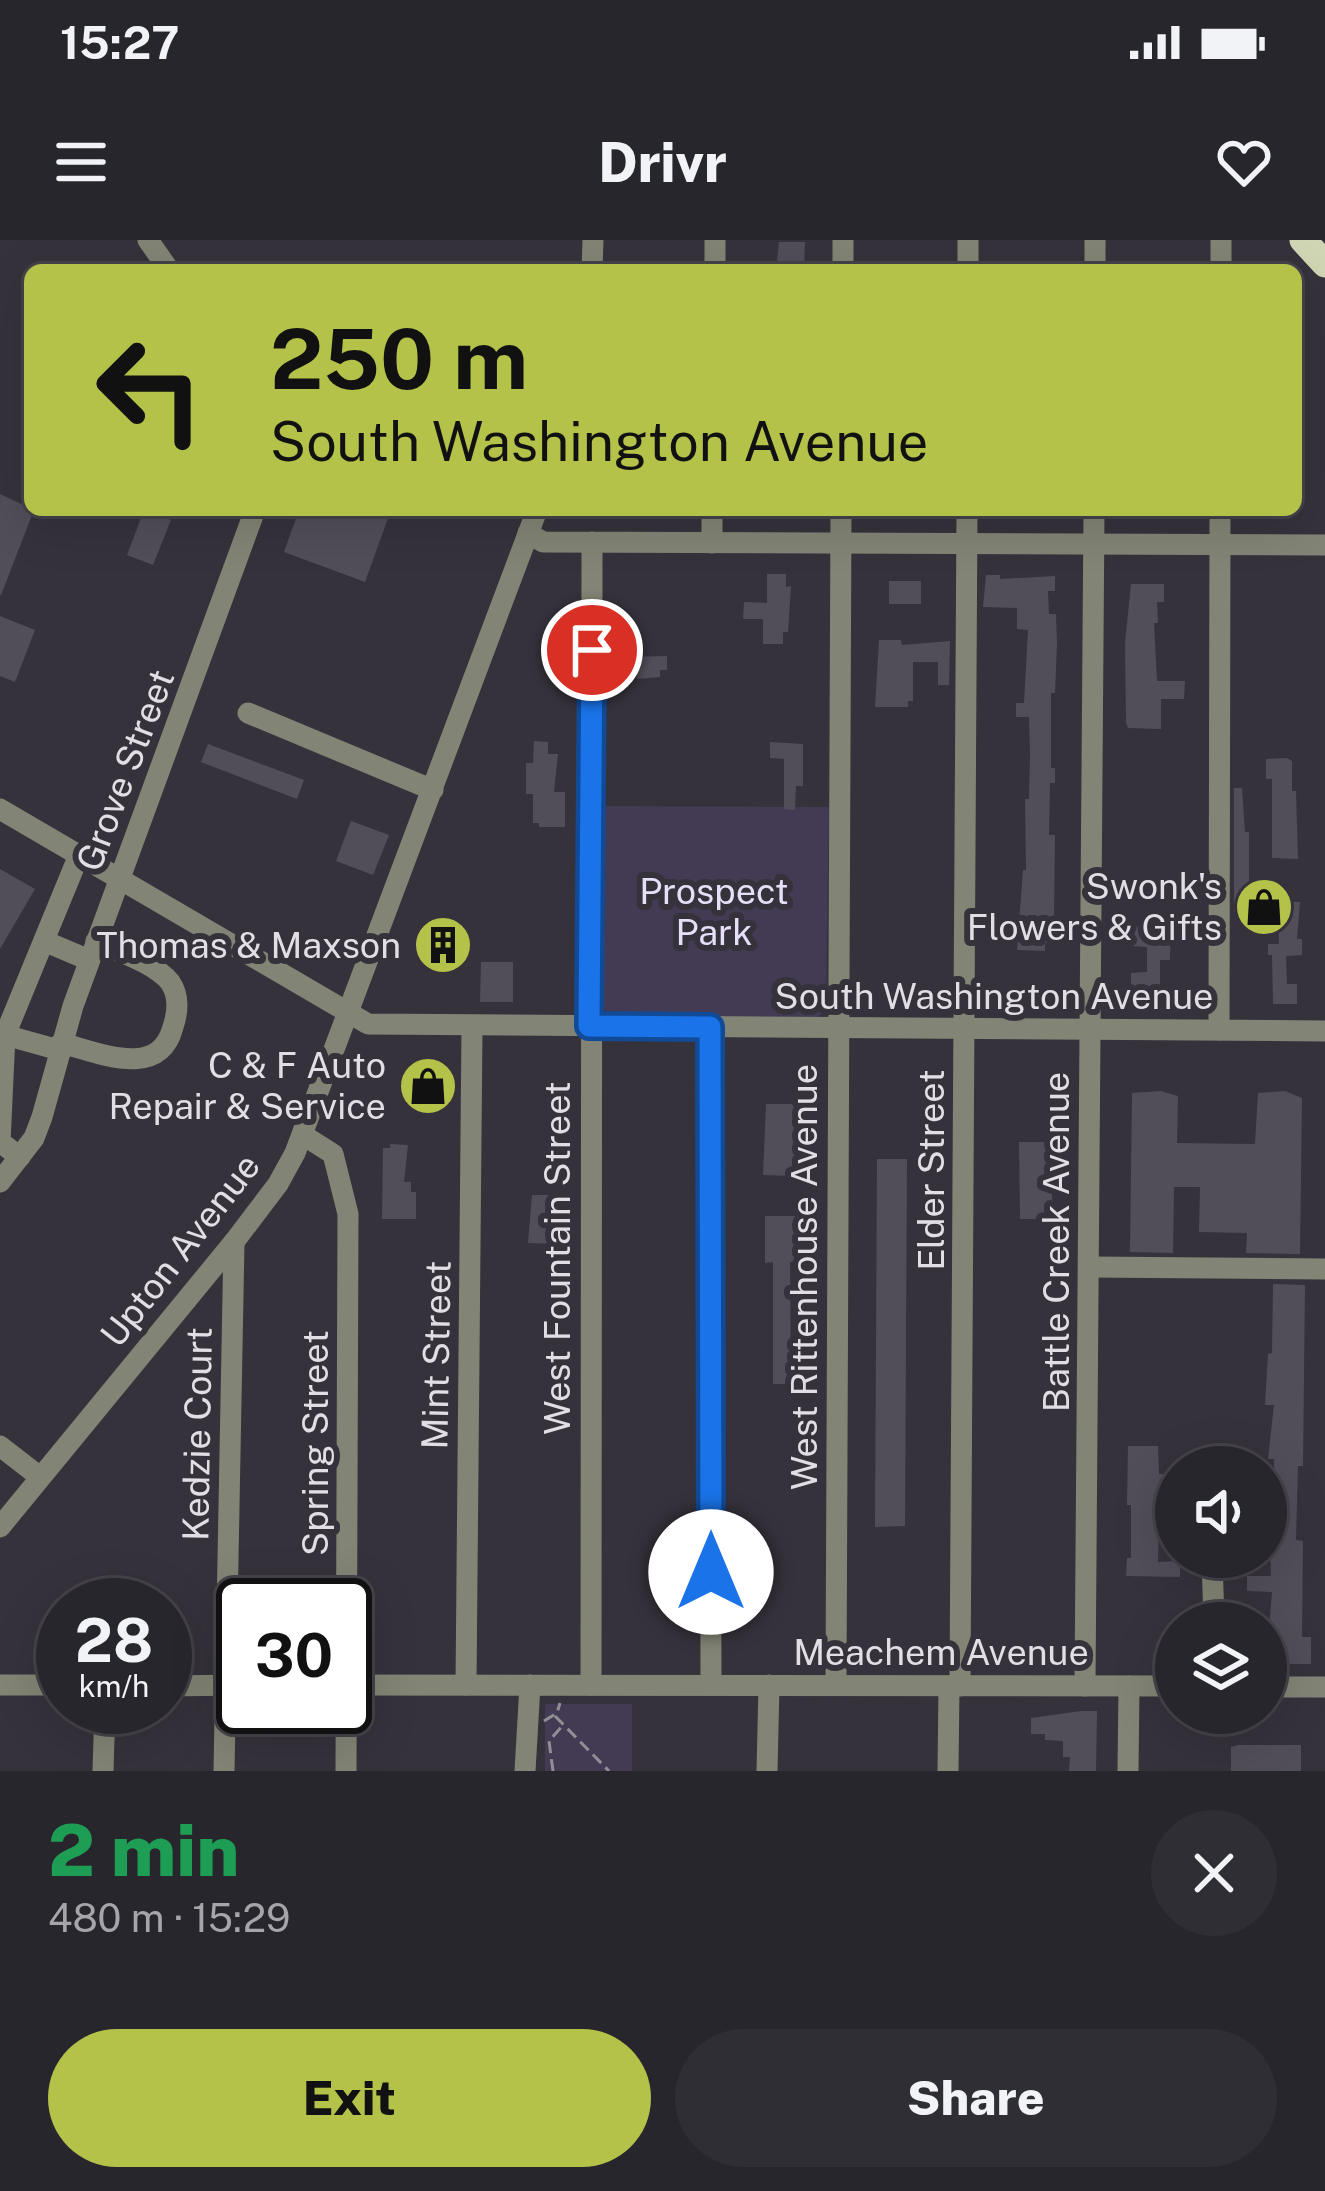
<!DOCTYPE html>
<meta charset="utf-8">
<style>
:root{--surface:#28262d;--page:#302e35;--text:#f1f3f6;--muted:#a5a5aa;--line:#444349;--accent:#b5c249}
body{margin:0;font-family:"Public Sans",sans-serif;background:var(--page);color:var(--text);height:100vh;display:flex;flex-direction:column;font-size:45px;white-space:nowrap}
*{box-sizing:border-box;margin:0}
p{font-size:39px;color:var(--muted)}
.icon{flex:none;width:66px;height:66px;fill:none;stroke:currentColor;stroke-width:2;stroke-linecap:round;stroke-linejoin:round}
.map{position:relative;height:1531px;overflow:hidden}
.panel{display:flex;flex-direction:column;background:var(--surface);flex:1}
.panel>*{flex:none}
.guide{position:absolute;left:24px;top:24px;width:1278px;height:252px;border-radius:18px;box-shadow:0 12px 48px #0002,0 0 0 3px var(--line);background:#b5c249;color:#111;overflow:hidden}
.fabs{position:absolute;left:1155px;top:1206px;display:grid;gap:24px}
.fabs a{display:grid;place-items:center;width:132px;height:132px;border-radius:50%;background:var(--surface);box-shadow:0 12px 48px #0002,0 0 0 3px var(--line);font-size:60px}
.speed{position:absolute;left:36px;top:1338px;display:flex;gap:24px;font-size:60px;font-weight:700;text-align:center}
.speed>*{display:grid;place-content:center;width:156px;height:156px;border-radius:50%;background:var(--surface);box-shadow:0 12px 48px #0002,0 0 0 3px var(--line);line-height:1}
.speed small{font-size:30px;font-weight:400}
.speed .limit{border:6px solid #111;border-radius:18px;background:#fff;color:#111}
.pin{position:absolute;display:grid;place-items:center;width:102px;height:102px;color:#fff;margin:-51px;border:6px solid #fff;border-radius:50%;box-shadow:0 3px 12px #0007}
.me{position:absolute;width:132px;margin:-66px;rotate:0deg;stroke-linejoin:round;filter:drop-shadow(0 0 9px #0008)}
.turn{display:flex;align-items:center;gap:42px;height:252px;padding:0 48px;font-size:54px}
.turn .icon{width:156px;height:156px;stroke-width:2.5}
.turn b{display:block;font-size:84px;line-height:102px}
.round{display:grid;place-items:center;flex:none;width:126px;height:126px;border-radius:63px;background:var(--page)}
.summary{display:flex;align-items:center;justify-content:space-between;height:204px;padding:0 48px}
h1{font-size:72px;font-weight:800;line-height:90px;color:#1e9e55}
.action{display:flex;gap:24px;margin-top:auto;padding:24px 48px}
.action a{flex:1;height:138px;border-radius:72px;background:var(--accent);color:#111;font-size:48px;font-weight:800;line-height:138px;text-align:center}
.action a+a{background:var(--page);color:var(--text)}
.status{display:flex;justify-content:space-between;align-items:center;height:84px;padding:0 60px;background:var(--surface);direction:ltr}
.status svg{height:33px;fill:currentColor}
header{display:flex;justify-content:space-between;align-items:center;height:156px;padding:0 48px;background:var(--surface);font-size:54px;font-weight:800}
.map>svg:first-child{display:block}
.green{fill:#433a53}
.building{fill:#524e59}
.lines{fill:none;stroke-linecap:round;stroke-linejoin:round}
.path{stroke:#918e96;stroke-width:3;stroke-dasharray:12 6;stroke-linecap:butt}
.minor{stroke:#828575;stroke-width:21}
.major{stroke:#d0d6b4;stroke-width:27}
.route-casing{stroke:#114b97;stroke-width:30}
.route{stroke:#1a73e8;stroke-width:21}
.labels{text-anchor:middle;stroke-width:12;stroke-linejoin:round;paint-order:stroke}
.street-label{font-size:36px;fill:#e1dfe5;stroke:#36323c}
.poi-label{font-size:36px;fill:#e1dfe5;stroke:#36323c;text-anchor:end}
.park-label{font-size:36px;fill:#e7def7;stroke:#36323c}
</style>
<div class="status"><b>15:27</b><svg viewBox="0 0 49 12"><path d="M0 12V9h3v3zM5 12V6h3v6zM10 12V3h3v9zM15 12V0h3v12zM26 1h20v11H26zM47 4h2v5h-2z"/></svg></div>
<header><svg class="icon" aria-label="menu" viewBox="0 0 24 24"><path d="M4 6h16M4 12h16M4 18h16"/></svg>Drivr<svg class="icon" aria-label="heart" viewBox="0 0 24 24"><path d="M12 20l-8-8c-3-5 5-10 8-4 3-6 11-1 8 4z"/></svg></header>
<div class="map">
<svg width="1325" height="1531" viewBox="0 0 1325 1531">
<rect width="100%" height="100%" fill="#36323c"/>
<g class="green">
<polygon points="601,566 829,567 826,771 817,777 612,776 600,766"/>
<rect x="545" y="1464" width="87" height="67"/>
</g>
<g class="building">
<polygon points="779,2 805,2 804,30 776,30"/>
<polygon points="0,254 34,270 1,355 0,355"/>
<polygon points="144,270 171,280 153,325 127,315"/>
<polygon points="299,270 356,270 368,274 370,270 391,270 365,342 284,312"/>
<polygon points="767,334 786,334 786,347 791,346 788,392 783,392 783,404 763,404 763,379 743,379 744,362 767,363"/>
<polygon points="986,335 1000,335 1000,339 1055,336 1055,351 1048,351 1049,374 1056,374 1057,403 1055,453 1051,453 1051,528 1055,528 1055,543 1050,543 1049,595 1055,595 1054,678 1050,678 1049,703 1045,703 1045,711 1017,710 1023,630 1026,630 1025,559 1029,559 1030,514 1029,477 1016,477 1016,463 1024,463 1028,390 1017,389 1017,368 983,367"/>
<rect x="889" y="341" width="32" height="23"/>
<polygon points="1131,344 1164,344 1164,362 1157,362 1158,383 1154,383 1157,441 1185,441 1184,459 1161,459 1161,489 1128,488 1126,482 1125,403"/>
<polygon points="0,376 35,390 15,442 0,436"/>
<polygon points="879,400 901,400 902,405 950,401 949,445 938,445 938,422 913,422 913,461 908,461 908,467 875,467"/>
<polygon points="667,416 667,430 660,430 660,437 637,439 637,433 630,432 631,417"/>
<polygon points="534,501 548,502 548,514 558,514 554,552 565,552 565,587 539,587 539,583 533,583 533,554 526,554 526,523 533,523"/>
<polygon points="770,502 803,504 803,546 796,546 795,570 784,569 784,519 770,518"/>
<polygon points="208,504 304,540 297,559 201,522"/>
<polygon points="1287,518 1292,521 1292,551 1296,551 1298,619 1272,618 1272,539 1266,539 1266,519"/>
<polygon points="1234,548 1242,548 1245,592 1249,592 1249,661 1300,662 1297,699 1302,699 1302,715 1286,716 1287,744 1297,744 1297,764 1273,764 1272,715 1268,715 1268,704 1279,704 1278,678 1240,677 1240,671 1234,671"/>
<polygon points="351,581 389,595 373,635 336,621"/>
<polygon points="0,629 35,649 0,709"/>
<polygon points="428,683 457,683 457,726 429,726"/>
<polygon points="1132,686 1171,686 1170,720 1160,720 1160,752 1131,751 1131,733 1147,732 1147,707 1132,706"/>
<polygon points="481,722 513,722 513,762 480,762"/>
<polygon points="1161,851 1178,856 1177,903 1255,904 1258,853 1285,851 1302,858 1300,1014 1246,1013 1247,993 1199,992 1200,947 1174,947 1173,1013 1130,1012 1132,853"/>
<polygon points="766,864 795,864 794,936 763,935"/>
<polygon points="1019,902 1052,902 1052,979 1020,979"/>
<polygon points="390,904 408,905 404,942 411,942 411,952 416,952 416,979 382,979 383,908 390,908"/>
<polygon points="877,919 907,919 905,1286 875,1287"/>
<polygon points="532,955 549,955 548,985 559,985 559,1004 528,1003"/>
<polygon points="765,976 795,976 795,1022 790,1022 791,1144 773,1144 773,1022 765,1023"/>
<polygon points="1273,1044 1305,1045 1303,1226 1298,1226 1296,1300 1303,1301 1302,1397 1311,1397 1311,1424 1266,1424 1272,1352 1247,1351 1247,1336 1271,1336 1268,1243 1274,1243 1274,1219 1268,1219 1274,1165 1265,1165 1268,1114 1272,1113"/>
<polygon points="1128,1206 1158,1206 1159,1234 1166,1234 1166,1270 1159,1270 1158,1322 1180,1321 1180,1337 1126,1336 1127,1318 1131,1318 1131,1265 1127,1265"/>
<polygon points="1081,1471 1097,1471 1096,1531 1069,1531 1070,1517 1063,1517 1063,1501 1045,1500 1045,1494 1031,1494 1031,1478"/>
<polygon points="1239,1505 1301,1505 1301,1531 1231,1531 1231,1507"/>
</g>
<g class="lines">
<g class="path">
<polyline points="555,1476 609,1531"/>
<polyline points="544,1481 557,1473 560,1463"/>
<polyline points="553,1531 549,1501 563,1485"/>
</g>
<g class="minor">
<polyline points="148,0 169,30"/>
<polyline points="592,30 593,0"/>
<polyline points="715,30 715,0"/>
<polyline points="843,30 843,0"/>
<polyline points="968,30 968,0"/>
<polyline points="1095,30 1095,0"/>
<polyline points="1221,30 1221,0"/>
<polyline points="528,293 543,302 1325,305"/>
<polyline points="712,303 712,270"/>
<polyline points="248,473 433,550"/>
<polyline points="0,569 368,784 1325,791"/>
<polyline points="44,701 89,720"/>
<polyline points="710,787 711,1445"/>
<polyline points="1219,790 1220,270"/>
<polyline points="5,795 0,902 20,917"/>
<path d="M 61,803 C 100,813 159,840 173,787 C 178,772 179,755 170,742 C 155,723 117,711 96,701"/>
<polyline points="59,810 5,795 79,615"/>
<polyline points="303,895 333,914 348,974 346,1531"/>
<polyline points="0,942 34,898 42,877 73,766 255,270"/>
<polyline points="1090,1027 1325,1029"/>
<polyline points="0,1206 40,1237"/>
<polyline points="0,1287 234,1002 278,944 295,913 537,270"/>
<polyline points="1212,1317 1214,1383"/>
<polyline points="836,1444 841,270"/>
<polyline points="0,1445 63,1445"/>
<polyline points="345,1445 1176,1446"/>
<polyline points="466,1445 472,786"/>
<polyline points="591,1445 592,302"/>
<polyline points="165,1446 243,1445"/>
<polyline points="960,1446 967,270"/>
<polyline points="1085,1446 1094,270"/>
<polyline points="1266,1447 1325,1447"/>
<polyline points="103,1531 105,1467"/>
<polyline points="224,1531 234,1002"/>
<polyline points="525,1531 530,1445"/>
<polyline points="767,1531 769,1445"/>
<polyline points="948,1531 949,1446"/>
<polyline points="1128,1531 1129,1446"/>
</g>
<polyline class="major" points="1303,0 1325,24"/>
</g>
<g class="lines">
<g class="route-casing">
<polyline id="route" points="592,410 589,786 710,787 711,1332"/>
</g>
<use href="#route" class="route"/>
</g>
<defs>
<g id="shop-disc" transform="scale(3)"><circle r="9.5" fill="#b5c249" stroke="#36323c"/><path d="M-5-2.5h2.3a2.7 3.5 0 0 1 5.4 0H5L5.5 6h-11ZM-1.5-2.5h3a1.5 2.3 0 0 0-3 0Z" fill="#111"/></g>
<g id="building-disc" transform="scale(3)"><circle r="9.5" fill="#b5c249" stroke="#36323c"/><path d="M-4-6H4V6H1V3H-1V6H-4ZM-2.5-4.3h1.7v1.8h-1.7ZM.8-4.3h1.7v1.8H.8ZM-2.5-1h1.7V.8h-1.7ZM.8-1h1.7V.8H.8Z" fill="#111"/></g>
</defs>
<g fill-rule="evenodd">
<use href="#shop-disc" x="1264" y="667"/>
<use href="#building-disc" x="443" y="705"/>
<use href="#shop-disc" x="428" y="846"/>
</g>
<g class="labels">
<g class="street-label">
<text transform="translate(125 530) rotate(-69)" y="13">Grove Street</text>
<text x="994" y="769">South Washington Avenue</text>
<text transform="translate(931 930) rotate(-90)" y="13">Elder Street</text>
<text transform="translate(1056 1002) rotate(-90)" y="13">Battle Creek Avenue</text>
<text transform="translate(180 1010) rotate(-52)" y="13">Upton Avenue</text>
<text transform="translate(557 1018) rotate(-90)" y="13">West Fountain Street</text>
<text transform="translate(804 1037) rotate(-90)" y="13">West Rittenhouse Avenue</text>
<text transform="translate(436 1115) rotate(-89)" y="13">Mint Street</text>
<text transform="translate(197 1194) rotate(-89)" y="13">Kedzie Court</text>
<text transform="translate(315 1203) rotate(-90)" y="13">Spring Street</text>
<text x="941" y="1425">Meachem Avenue</text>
</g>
<g class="poi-label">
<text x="1222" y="659">Swonk's<tspan x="1222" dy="41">Flowers &amp; Gifts</tspan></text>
<text x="401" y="718">Thomas &amp; Maxson</text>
<text x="386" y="838">C &amp; F Auto<tspan x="386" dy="41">Repair &amp; Service</tspan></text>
</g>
<g class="park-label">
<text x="714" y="664">Prospect<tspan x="714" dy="41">Park</tspan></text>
</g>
</g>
</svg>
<div class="fabs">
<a><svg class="icon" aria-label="sound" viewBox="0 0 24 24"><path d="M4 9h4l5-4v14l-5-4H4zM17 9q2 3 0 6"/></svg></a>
<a><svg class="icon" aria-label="layers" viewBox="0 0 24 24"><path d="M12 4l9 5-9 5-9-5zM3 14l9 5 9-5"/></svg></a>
</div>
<div class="speed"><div>28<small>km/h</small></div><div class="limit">30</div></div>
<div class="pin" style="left:592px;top:410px;background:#d93025"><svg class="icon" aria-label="arrive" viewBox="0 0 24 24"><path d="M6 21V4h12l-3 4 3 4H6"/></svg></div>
<svg class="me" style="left:711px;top:1332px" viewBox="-20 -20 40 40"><circle r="19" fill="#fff"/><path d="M0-13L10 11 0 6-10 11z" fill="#1a73e8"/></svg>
<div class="guide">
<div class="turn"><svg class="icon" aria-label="left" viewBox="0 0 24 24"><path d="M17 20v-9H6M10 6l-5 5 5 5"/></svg><div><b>250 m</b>South Washington Avenue</div></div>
</div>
</div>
<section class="panel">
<div class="summary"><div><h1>2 min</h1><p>480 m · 15:29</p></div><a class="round"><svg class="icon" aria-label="close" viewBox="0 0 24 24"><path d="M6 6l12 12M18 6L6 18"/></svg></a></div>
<div class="action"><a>Exit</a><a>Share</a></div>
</section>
